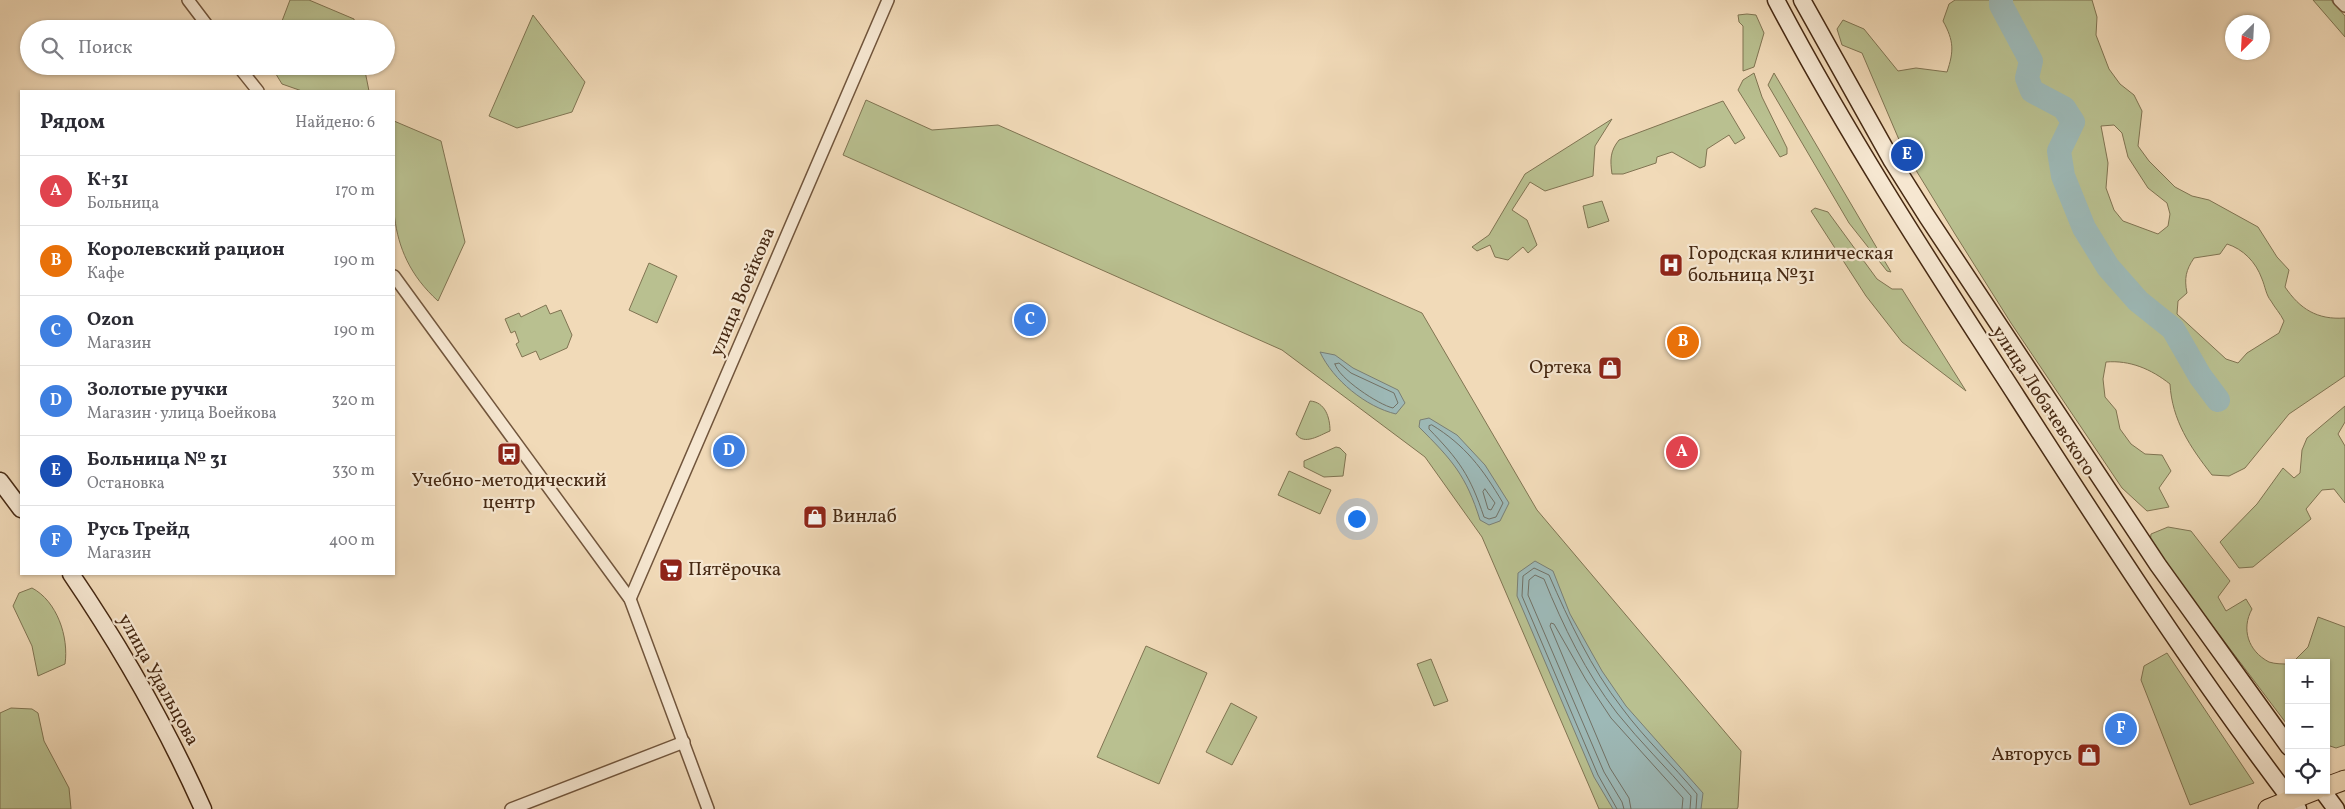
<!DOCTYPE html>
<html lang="ru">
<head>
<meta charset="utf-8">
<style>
  body { margin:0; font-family:Vollkorn,serif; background:#f2f2f3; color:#2b2b33 }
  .controls { position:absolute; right:15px; bottom:15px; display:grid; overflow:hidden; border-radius:0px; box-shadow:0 1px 4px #0004 }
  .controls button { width:45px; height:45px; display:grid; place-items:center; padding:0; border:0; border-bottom:1px solid #e1e1e2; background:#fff; color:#2b2b33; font:25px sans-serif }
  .compass { position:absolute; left:2225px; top:15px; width:45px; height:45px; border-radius:50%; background:#fff; box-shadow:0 1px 4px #0004; rotate:204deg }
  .you { position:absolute; left:1356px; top:518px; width:18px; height:18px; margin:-12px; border:4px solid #fff; border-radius:50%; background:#1a73e8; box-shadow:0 0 0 8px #1a73e833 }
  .badge { display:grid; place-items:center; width:32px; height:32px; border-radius:50%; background:#0b8043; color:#fff; font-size:16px; font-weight:700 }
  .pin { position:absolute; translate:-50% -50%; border:2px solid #fff; box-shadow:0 1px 5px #0006 }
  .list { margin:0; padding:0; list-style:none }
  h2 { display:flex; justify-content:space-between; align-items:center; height:65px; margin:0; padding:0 20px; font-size:21px }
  h2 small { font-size:16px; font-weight:400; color:#7c7c81 }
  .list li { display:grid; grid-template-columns:32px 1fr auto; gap:15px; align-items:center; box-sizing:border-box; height:70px; padding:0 20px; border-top:1px solid #e1e1e2 }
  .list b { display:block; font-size:19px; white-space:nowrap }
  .list p { margin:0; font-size:16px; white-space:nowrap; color:#7c7c81 }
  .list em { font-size:16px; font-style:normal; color:#7c7c81 }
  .icon { flex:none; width:28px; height:28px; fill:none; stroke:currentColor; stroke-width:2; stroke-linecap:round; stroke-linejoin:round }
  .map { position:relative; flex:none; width:2345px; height:809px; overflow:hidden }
  .search { position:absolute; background:#fff; box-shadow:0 1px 4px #0004; left:20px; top:20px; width:375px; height:55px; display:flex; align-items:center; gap:12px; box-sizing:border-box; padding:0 18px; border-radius:28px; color:#7c7c81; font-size:19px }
  .panel { position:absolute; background:#fff; box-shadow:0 1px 4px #0004; left:20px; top:90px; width:375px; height:485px; border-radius:0px }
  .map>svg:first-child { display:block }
  .green { fill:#b9c090; stroke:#807452; fill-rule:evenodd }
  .water { fill:#9db9b7; stroke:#7a7f75 }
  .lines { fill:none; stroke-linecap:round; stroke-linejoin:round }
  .shore { stroke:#727165; stroke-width:1 }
  .river { stroke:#9db9b7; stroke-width:24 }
  .street-casing { stroke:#71553c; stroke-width:14 }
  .secondary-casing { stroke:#462913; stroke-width:19 }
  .primary-casing { stroke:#462913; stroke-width:21 }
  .street { stroke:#f6e7d1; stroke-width:11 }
  .secondary { stroke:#f6e7d1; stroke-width:16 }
  .primary { stroke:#f1dab8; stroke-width:19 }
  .labels { text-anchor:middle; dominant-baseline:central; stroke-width:4.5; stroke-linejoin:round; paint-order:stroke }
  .poi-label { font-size:19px; fill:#462913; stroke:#f6e7d1; text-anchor:start }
  .street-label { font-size:19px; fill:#462913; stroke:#f6e7d1 }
</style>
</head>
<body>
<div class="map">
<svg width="2345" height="809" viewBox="0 0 2345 809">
  <rect width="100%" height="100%" fill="#f1dab8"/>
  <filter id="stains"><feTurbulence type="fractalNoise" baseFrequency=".004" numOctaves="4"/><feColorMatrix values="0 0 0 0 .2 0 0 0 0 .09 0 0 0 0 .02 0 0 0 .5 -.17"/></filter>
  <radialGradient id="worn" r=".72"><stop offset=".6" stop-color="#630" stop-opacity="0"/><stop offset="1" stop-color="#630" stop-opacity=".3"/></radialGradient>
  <g class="green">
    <polygon points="290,0 309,0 354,19 356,29 279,29"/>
    <path d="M 1955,0 L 2092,0 L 2097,17 L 2096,35 L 2109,69 L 2120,84 L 2134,95 L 2142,111 L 2138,146 L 2149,161 L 2175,187 L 2192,196 L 2209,200 L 2258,227 L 2277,257 L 2289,270 L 2285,287 C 2300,309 2317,320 2345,318 L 2345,376 L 2289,414 L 2245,468 L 2229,476 L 2212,475 C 2190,447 2172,420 2170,384 C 2151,369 2130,360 2106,362 L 2103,379 L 2105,397 L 2116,410 L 2120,429 L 2131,444 L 2145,454 L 2162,455 L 2171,471 L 2159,488 L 2169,507 L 2147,511 L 2122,488 L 2011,323 L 1955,234 L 1903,149 L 1862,53 L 1842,45 L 1837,29 L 1843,20 L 1864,29 L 1898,71 L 1916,68 L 1947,72 C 1954,51 1954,41 1943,21 L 1949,4 ZM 2114,125 L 2122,133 L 2128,157 L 2148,188 L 2167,203 L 2170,214 L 2168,226 L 2158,234 L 2123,221 L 2114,210 L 2106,188 L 2108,163 L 2101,126 ZM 2227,244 C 2243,249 2256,262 2262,279 C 2265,286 2266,295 2271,301 C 2275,308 2280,313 2284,321 L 2279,333 L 2247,353 L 2238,363 L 2226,359 L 2177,314 L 2178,301 L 2187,293 C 2184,278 2186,270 2194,258 L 2220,254 Z"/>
    <polygon points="2313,0 2331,0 2345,16 2345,37"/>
    <polygon points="1747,14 1756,15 1764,33 1754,67 1743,71 1743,26 1739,22 1738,15"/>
    <polygon points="533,15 585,82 572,112 517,128 489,116"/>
    <polygon points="271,66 364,66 369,91 302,91 282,84"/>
    <polygon points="1754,73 1762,97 1787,148 1787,154 1780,157 1738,90 1743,80"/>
    <polygon points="1774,73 1891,272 1887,271 1849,223 1768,85"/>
    <polygon points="866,100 932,130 998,125 1422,313 1537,510 1741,751 1738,807 1737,809 1599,809 1482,537 1425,457 1282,350 843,155"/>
    <path d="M 1723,101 L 1745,138 L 1735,144 L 1729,135 L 1707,149 L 1705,166 L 1700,168 L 1672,152 L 1657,157 L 1656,163 L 1623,174 L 1612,174 C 1610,160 1610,151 1619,140 Z"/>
    <polygon points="1612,119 1595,146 1593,176 1545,191 1530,182 1512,210 1527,220 1537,245 1528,253 1523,247 1508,260 1495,257 1490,245 1477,251 1472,247 1489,235 1525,174"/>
    <path d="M 394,121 L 441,141 L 465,242 L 438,301 C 381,249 394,191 394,121 Z"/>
    <polygon points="1602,201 1609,221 1588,228 1583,206"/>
    <polygon points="1815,208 1828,212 1877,279 1892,289 1902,289 1966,391 1902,342 1866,296 1811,211"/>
    <polygon points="649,263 677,276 657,323 629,310"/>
    <polygon points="546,305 550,314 561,310 572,335 567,348 540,360 536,351 522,357 516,344 519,342 515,331 511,333 505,319 519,313 521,317"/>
    <path d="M 1310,401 C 1325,402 1330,417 1330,431 C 1320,435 1304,446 1296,434 Z"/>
    <polygon points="2345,406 2345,422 2338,434 2345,446 2345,503 2334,489 2322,490 2306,509 2311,519 2253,567 2239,568 2220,542 2257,504 2283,468 2294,478 2300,473 2302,450 2307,438"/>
    <polygon points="1336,447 1340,448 1346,454 1343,476 1324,477 1304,467 1304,461"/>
    <polygon points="1289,471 1331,490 1320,514 1278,495"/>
    <path d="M 2168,527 L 2191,531 L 2230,581 L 2218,597 L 2226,611 L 2246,599 L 2252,609 C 2241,629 2248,651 2269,662 C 2275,664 2283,664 2289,664 L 2289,727 L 2150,543 L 2151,534 Z"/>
    <path d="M 32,588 C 57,601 69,637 65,664 L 38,676 L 32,646 L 13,606 L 19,593 Z"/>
    <polygon points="2318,617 2345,627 2345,745 2336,748 2330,746 2326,748 2326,663 2292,663 2308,647"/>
    <polygon points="1146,646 1207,673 1159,784 1097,757"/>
    <polygon points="2167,653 2254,783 2190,805 2141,680 2144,666"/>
    <polygon points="1431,659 1448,701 1434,706 1417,664"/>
    <polygon points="1231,703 1257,717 1232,765 1206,752"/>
    <polygon points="11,708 32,709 38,713 44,741 69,788 71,809 0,809 0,713"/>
  </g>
  <g class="water">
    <path d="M 1320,352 L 1335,355 L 1353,368 L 1398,390 L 1405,403 L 1396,414 C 1366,407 1333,380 1320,352 Z"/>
    <path d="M 1429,418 L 1457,435 L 1485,465 L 1509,503 L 1500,521 L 1489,525 L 1480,520 C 1466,475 1452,460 1419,427 L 1420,420 Z"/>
    <polygon points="1535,561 1553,571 1570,614 1602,671 1626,706 1703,793 1701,809 1613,809 1594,777 1517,596 1518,573"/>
  </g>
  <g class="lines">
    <g class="shore">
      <path d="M 1335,364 L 1339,363 L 1351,373 L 1394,393 L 1398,403 L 1393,408 C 1379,405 1338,378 1335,364 Z"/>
      <path d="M 1432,425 C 1465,445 1483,469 1503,503 L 1496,517 L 1489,519 L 1484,517 C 1470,475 1459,460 1429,429 L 1429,426 Z"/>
      <polygon points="1485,489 1495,503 1491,510 1488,509 1483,492"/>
      <path d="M 1617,809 L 1598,775 L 1522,596 L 1523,576 L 1534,568 L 1549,575 C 1569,621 1591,668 1622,708 C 1644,738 1673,765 1697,794 L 1696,809"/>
      <path d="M 1624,809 L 1622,802 L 1604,772 L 1528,595 L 1529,580 L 1535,575 L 1544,579 C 1563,626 1586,673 1617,713 C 1640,742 1667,768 1691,796 L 1690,809"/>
      <polyline points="1631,809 1629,798 1610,768 1550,626 1551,623 1554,624 1586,680 1611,718 1683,798 1682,809"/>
    </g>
    <polyline class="river" points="2001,0 2001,5 2031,61 2027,78 2032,91 2064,108 2073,122 2059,151 2063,176 2084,228 2108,267 2138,301 2173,329 2200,376 2218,400"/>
    <g class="street-casing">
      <g id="street">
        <polyline points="188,0 210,29"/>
        <polyline points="2339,0 2345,6"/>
        <polyline points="238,66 258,91"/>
        <polyline points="394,276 630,599 708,809"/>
        <polyline points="630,599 888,0"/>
        <polyline points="511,809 684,742"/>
      </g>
    </g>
    <g class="secondary-casing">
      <g id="secondary">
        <path d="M 1776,0 C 1848,137 1933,267 2017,397 C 2107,537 2197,677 2298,809"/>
        <polyline points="1802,0 1892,161 1926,215 2158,565 2289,747"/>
        <polyline points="0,481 21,509"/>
        <path d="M 71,574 C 122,649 166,726 203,809"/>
        <polyline points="2322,790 2336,809"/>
      </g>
    </g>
    <g class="primary-casing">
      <g id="primary">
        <polyline points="2326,787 2345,780"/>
        <polyline points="2268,809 2316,790"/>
      </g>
    </g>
    <use href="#street" class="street"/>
    <use href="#secondary" class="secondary"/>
    <use href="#primary" class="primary"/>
  </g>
  <defs>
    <g id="hospital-square" transform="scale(1.25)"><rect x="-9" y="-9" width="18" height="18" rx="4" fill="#8f2418" stroke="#f6e7d1"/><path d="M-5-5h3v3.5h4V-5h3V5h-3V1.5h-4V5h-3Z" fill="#fff"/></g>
    <g id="shop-square" transform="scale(1.25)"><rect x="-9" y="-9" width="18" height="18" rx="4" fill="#8f2418" stroke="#f6e7d1"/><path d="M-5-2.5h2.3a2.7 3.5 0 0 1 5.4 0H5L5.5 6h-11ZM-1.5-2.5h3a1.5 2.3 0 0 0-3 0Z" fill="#fff"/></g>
    <g id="bus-square" transform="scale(1.25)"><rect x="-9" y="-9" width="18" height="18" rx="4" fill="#8f2418" stroke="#f6e7d1"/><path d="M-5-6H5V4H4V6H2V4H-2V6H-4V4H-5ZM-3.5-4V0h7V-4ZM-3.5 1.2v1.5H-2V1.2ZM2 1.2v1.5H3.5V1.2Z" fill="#fff"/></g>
    <g id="supermarket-square" transform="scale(1.25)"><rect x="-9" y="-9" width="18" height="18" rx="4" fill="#8f2418" stroke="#f6e7d1"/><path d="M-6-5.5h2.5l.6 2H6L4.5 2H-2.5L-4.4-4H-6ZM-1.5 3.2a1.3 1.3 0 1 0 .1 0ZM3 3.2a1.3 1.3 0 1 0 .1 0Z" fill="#fff"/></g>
  </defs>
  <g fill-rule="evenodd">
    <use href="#hospital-square" x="1671" y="265"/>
    <use href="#shop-square" x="1610" y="368"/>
    <use href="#bus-square" x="509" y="454"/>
    <use href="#shop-square" x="815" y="517"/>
    <use href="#supermarket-square" x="671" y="570"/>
    <use href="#shop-square" x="2089" y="755"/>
  </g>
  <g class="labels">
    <g class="poi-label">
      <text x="1688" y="254">Городская клиническая<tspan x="1688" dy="22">больница №31</tspan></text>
      <text x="1592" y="368" text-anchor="end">Ортека</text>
      <text x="509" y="481" text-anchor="middle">Учебно-методический<tspan x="509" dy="22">центр</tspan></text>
      <text x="832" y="517">Винлаб</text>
      <text x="688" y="570">Пятёрочка</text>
      <text x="2072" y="755" text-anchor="end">Авторусь</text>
    </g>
    <g class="street-label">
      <text transform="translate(743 292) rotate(-67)">улица Воейкова</text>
      <text transform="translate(2043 401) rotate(57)">улица Лобачевского</text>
      <text transform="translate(158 680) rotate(61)">улица Удальцова</text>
    </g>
  </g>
  <rect width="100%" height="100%" filter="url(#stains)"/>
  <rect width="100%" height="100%" fill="url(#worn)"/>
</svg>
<div class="controls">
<button>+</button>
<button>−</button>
<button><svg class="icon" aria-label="locate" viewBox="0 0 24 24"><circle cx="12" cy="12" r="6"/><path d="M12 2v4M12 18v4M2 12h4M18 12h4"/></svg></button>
</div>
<svg class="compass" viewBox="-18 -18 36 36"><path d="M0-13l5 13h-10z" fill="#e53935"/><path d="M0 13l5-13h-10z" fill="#7c7c81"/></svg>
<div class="you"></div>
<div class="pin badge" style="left:1682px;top:452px;background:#e0444e">A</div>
<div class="pin badge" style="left:1683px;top:342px;background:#e8710a">B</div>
<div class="pin badge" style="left:1030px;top:320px;background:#3f7fe0">C</div>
<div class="pin badge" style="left:729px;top:451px;background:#3f7fe0">D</div>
<div class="pin badge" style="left:1907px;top:155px;background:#1a4fb4">E</div>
<div class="pin badge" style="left:2121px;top:729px;background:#3f7fe0">F</div>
<div class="search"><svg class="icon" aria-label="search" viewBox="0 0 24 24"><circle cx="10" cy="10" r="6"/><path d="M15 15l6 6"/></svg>Поиск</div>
<section class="panel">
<h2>Рядом<small>Найдено: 6</small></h2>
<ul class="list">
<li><span class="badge" style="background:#e0444e">A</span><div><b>К+31</b><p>Больница</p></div><em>170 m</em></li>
<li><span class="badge" style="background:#e8710a">B</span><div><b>Королевский рацион</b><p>Кафе</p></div><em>190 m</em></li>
<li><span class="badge" style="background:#3f7fe0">C</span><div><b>Ozon</b><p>Магазин</p></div><em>190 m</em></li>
<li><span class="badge" style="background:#3f7fe0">D</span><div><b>Золотые ручки</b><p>Магазин · улица Воейкова</p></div><em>320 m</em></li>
<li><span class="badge" style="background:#1a4fb4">E</span><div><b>Больница № 31</b><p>Остановка</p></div><em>330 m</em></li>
<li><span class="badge" style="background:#3f7fe0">F</span><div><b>Русь Трейд</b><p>Магазин</p></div><em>400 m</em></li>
</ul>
</section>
</div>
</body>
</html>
